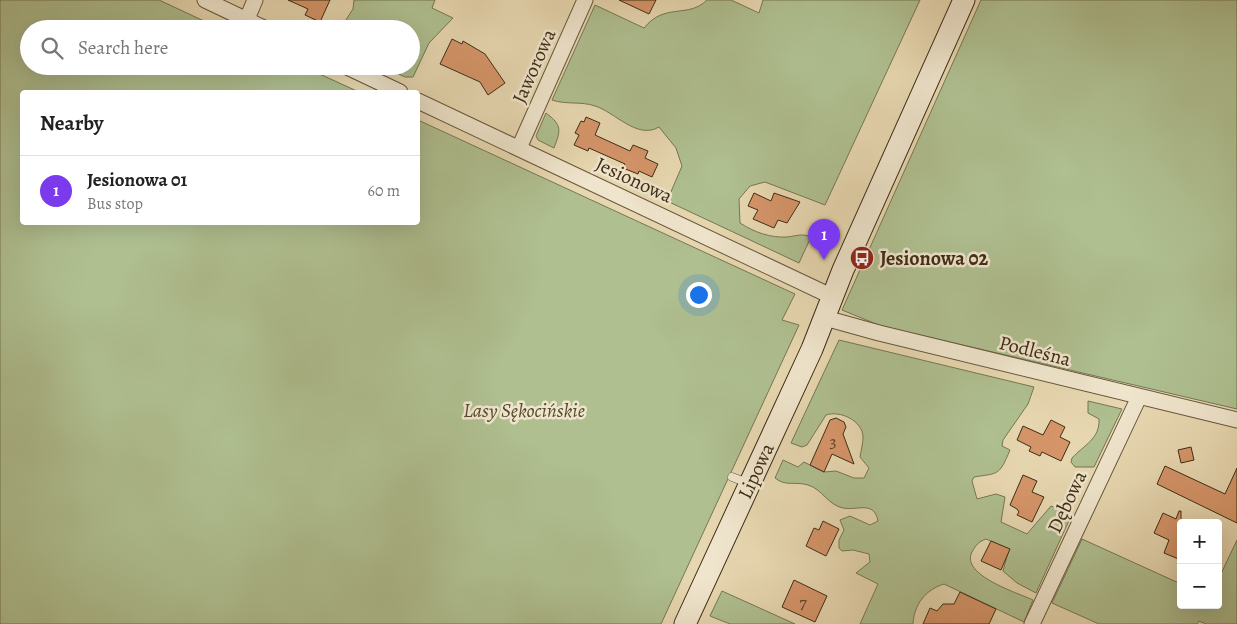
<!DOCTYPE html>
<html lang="en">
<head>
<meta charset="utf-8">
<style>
  body { margin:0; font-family:Alegreya,serif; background:#f2f2f2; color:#222 }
  .controls { position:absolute; right:15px; bottom:15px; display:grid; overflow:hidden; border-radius:5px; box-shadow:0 5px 20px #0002 }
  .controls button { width:45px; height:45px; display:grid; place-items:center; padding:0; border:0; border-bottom:1px solid #e0e0e0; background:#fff; color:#222; font:25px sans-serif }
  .you { position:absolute; left:698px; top:294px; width:18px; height:18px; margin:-12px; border:4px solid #fff; border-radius:50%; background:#1a73e8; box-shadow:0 0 0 8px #1a73e833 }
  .badge { display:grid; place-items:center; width:32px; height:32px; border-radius:50%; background:#7c3aed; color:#fff; font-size:16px; font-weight:700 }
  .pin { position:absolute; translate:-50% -41px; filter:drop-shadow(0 1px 2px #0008) }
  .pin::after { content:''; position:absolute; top:26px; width:18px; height:15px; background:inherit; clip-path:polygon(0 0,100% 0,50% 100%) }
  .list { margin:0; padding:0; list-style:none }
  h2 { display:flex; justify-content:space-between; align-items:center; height:65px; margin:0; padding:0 20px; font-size:21px }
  h2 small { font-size:16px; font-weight:400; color:#767676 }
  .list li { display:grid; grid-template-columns:32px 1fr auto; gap:15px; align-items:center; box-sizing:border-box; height:70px; padding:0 20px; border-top:1px solid #e0e0e0 }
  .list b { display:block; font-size:19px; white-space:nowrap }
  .list p { margin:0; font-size:16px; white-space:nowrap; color:#767676 }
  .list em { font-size:16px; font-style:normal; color:#767676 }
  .icon { flex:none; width:28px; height:28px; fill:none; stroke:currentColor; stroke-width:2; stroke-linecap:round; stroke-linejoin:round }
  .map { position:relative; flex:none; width:1237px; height:624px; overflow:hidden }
  .search { position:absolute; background:#fff; box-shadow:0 5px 20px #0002; left:20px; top:20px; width:400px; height:55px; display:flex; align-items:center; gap:12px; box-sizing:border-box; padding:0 18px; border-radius:28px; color:#767676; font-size:19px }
  .panel { position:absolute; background:#fff; box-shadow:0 5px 20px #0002; left:20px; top:90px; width:400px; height:135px; border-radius:5px }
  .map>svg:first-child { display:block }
  .green { fill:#afbf90; stroke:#767652 }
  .building { fill:#d59569; stroke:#3e2c15 }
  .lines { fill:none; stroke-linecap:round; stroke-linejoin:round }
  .lane-casing { stroke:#68573c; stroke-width:9 }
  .street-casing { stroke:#68573c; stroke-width:17 }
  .secondary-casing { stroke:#3e2c15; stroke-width:23 }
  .lane { stroke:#efe5cc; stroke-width:8 }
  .street { stroke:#efe5cc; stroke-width:15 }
  .secondary { stroke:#efe5cc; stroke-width:21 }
  .labels { text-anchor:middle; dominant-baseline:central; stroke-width:5; stroke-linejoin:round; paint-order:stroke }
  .number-label { font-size:18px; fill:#64462a }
  .street-label { font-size:20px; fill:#3e2c15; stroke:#efe5cc }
  .poi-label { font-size:20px; font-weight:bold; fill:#3e2c15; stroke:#efe5cc; text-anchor:start }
  .park-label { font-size:20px; font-style:italic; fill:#55492e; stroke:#efe5cc }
</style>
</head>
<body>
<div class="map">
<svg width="1237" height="624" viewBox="0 0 1237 624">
  <rect width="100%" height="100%" fill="#e7d7b0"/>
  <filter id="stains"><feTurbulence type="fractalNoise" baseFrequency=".004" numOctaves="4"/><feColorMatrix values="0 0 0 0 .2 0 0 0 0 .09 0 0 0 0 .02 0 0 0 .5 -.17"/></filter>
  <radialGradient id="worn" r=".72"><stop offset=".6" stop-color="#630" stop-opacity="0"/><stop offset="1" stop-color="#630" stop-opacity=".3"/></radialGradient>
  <g class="green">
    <polygon points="0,0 159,0 221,29 29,29 29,66 302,66 359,92 22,92 22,222 418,222 418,120 795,294 782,320 799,325 661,624 0,624"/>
    <polygon points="354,0 435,0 432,8 453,18 429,43 413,77 405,77 381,66 411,66 411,29 340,29 353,9"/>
    <path d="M 707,0 L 731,0 L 759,13 L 763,0 L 920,0 L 825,205 L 765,182 L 750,186 L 739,199 L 740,223 C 754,232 770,238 787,237 C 796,236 803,233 811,237 L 799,263 L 667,201 L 682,166 L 676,148 L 659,127 C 637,140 615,112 595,106 C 581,101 567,105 552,100 L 595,5 L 644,28 C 665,2 688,19 707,0 Z"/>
    <polygon points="981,0 1237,0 1237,409 881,326 842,310"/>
    <path d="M 546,113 C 562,125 561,130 554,148 L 538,140 L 536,136 Z"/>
    <path d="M 839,340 L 1034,387 L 1028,404 L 1003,440 L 1002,446 L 1010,450 C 999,476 999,473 974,477 L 972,481 L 977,499 L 996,494 L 1005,497 L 1001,522 L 1027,534 L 1051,506 L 1072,514 L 1036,593 L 1017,583 L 1003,571 L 1009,549 L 986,539 C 978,542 976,545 972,552 C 960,575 1018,593 1033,600 L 1024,622 L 944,584 C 925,590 914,605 913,624 L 860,624 L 878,584 L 856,573 L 870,562 L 869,554 L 853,550 L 842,551 L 839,548 L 839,540 L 844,530 L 840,520 L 850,516 L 870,525 L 878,521 C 874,500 857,511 843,508 C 828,505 822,489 808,485 C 795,481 786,487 775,478 L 783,460 L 798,467 L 804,462 L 824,472 L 836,471 L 854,478 L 864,478 L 869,468 L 860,457 C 861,451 863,443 863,437 C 863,421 840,410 826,415 L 807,445 L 802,447 L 791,443 Z"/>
    <path d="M 1088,401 L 1122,409 L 1094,467 L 1075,467 L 1071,462 L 1072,458 C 1084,445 1100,439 1099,419 L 1088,413 Z"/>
    <polygon points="1082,539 1181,584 1181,605 1218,605 1218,580 1237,540 1237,624 1206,624 1199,621 1197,624 1099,624 1052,603"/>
    <polygon points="722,591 795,624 730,624 710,616"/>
  </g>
  <g class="building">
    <polygon points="288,0 330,0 320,22 305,15 308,9"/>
    <polygon points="619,0 656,0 649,14"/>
    <polygon points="452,39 462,44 463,41 485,54 505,83 488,95 480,82 440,64"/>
    <polygon points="586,117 600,123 595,135 630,151 633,145 648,151 645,158 658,164 652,177 639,171 638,174 623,168 625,164 589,148 588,151 574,145 579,135 575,133 581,121 584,122"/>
    <polygon points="754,193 771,201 774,193 800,202 787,223 778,220 774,228 753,219 758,210 748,206"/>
    <polygon points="836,418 844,422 846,427 843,434 854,464 832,454 824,472 810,465 830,420"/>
    <polygon points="1051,420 1065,427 1060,437 1070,442 1061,461 1042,452 1040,456 1029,451 1031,447 1017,440 1023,426 1043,435"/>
    <polygon points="1191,447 1194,460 1181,463 1178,450"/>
    <polygon points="1165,466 1225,494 1237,468 1237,523 1157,484"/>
    <polygon points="1023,475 1037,481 1032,492 1044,497 1032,522 1017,515 1019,512 1017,509 1010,505"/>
    <polygon points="1179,511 1181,511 1181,560 1164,553 1169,540 1154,533 1163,513 1176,519"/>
    <polygon points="823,521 839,529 826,556 806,546 814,528 819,530"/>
    <polygon points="991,541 1010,549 1001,570 981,561"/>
    <polygon points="794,580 827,596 815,622 782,607"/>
    <polygon points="960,592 996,609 989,624 923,624 930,608 937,611 943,604 954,604"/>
  </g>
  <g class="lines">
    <g class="lane-casing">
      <polyline id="lane" points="732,477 748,483"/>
    </g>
    <g class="street-casing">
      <g id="street">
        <polyline points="205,0 266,29"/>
        <polyline points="247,19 255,0"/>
        <polyline points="345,66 400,92"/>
        <polyline points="418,101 833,297"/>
        <polyline points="519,148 585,0"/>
        <polyline points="825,318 879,333 1237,420"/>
        <polyline points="1032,624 1139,397"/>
      </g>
    </g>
    <g class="secondary-casing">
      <polyline id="secondary" points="685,624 812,349 843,270 964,0"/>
    </g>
    <use href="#lane" class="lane"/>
    <use href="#street" class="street"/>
    <use href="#secondary" class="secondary"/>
  </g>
  <defs>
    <g id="bus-disc" transform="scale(1.25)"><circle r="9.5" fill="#8f2418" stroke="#efe5cc"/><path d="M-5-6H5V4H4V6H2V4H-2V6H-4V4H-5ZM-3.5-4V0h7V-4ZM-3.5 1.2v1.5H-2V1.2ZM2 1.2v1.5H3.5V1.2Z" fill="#fff"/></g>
  </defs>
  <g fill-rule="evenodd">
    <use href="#bus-disc" x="862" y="258"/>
  </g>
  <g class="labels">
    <g class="number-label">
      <text x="833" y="441">3</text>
      <text x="803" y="602">7</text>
    </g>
    <g class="street-label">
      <text transform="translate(534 66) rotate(-66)">Jaworowa</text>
      <text transform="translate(634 180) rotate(25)">Jesionowa</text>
      <text transform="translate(1035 351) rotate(14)">Podleśna</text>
      <text transform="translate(756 471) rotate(-65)">Lipowa</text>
      <text transform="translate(1067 502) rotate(-65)">Dębowa</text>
    </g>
    <g class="poi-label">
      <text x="880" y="258">Jesionowa 02</text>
    </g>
    <g class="park-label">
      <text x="524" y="410">Lasy Sękocińskie</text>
    </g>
  </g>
  <rect width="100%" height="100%" filter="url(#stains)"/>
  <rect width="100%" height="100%" fill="url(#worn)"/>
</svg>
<div class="controls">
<button>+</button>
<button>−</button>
</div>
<div class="you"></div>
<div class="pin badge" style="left:824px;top:260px">1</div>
<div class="search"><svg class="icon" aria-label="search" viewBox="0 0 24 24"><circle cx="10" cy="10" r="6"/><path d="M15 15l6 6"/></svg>Search here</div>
<section class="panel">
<h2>Nearby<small></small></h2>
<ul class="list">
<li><span class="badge">1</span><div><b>Jesionowa 01</b><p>Bus stop</p></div><em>60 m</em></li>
</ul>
</section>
</div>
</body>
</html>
